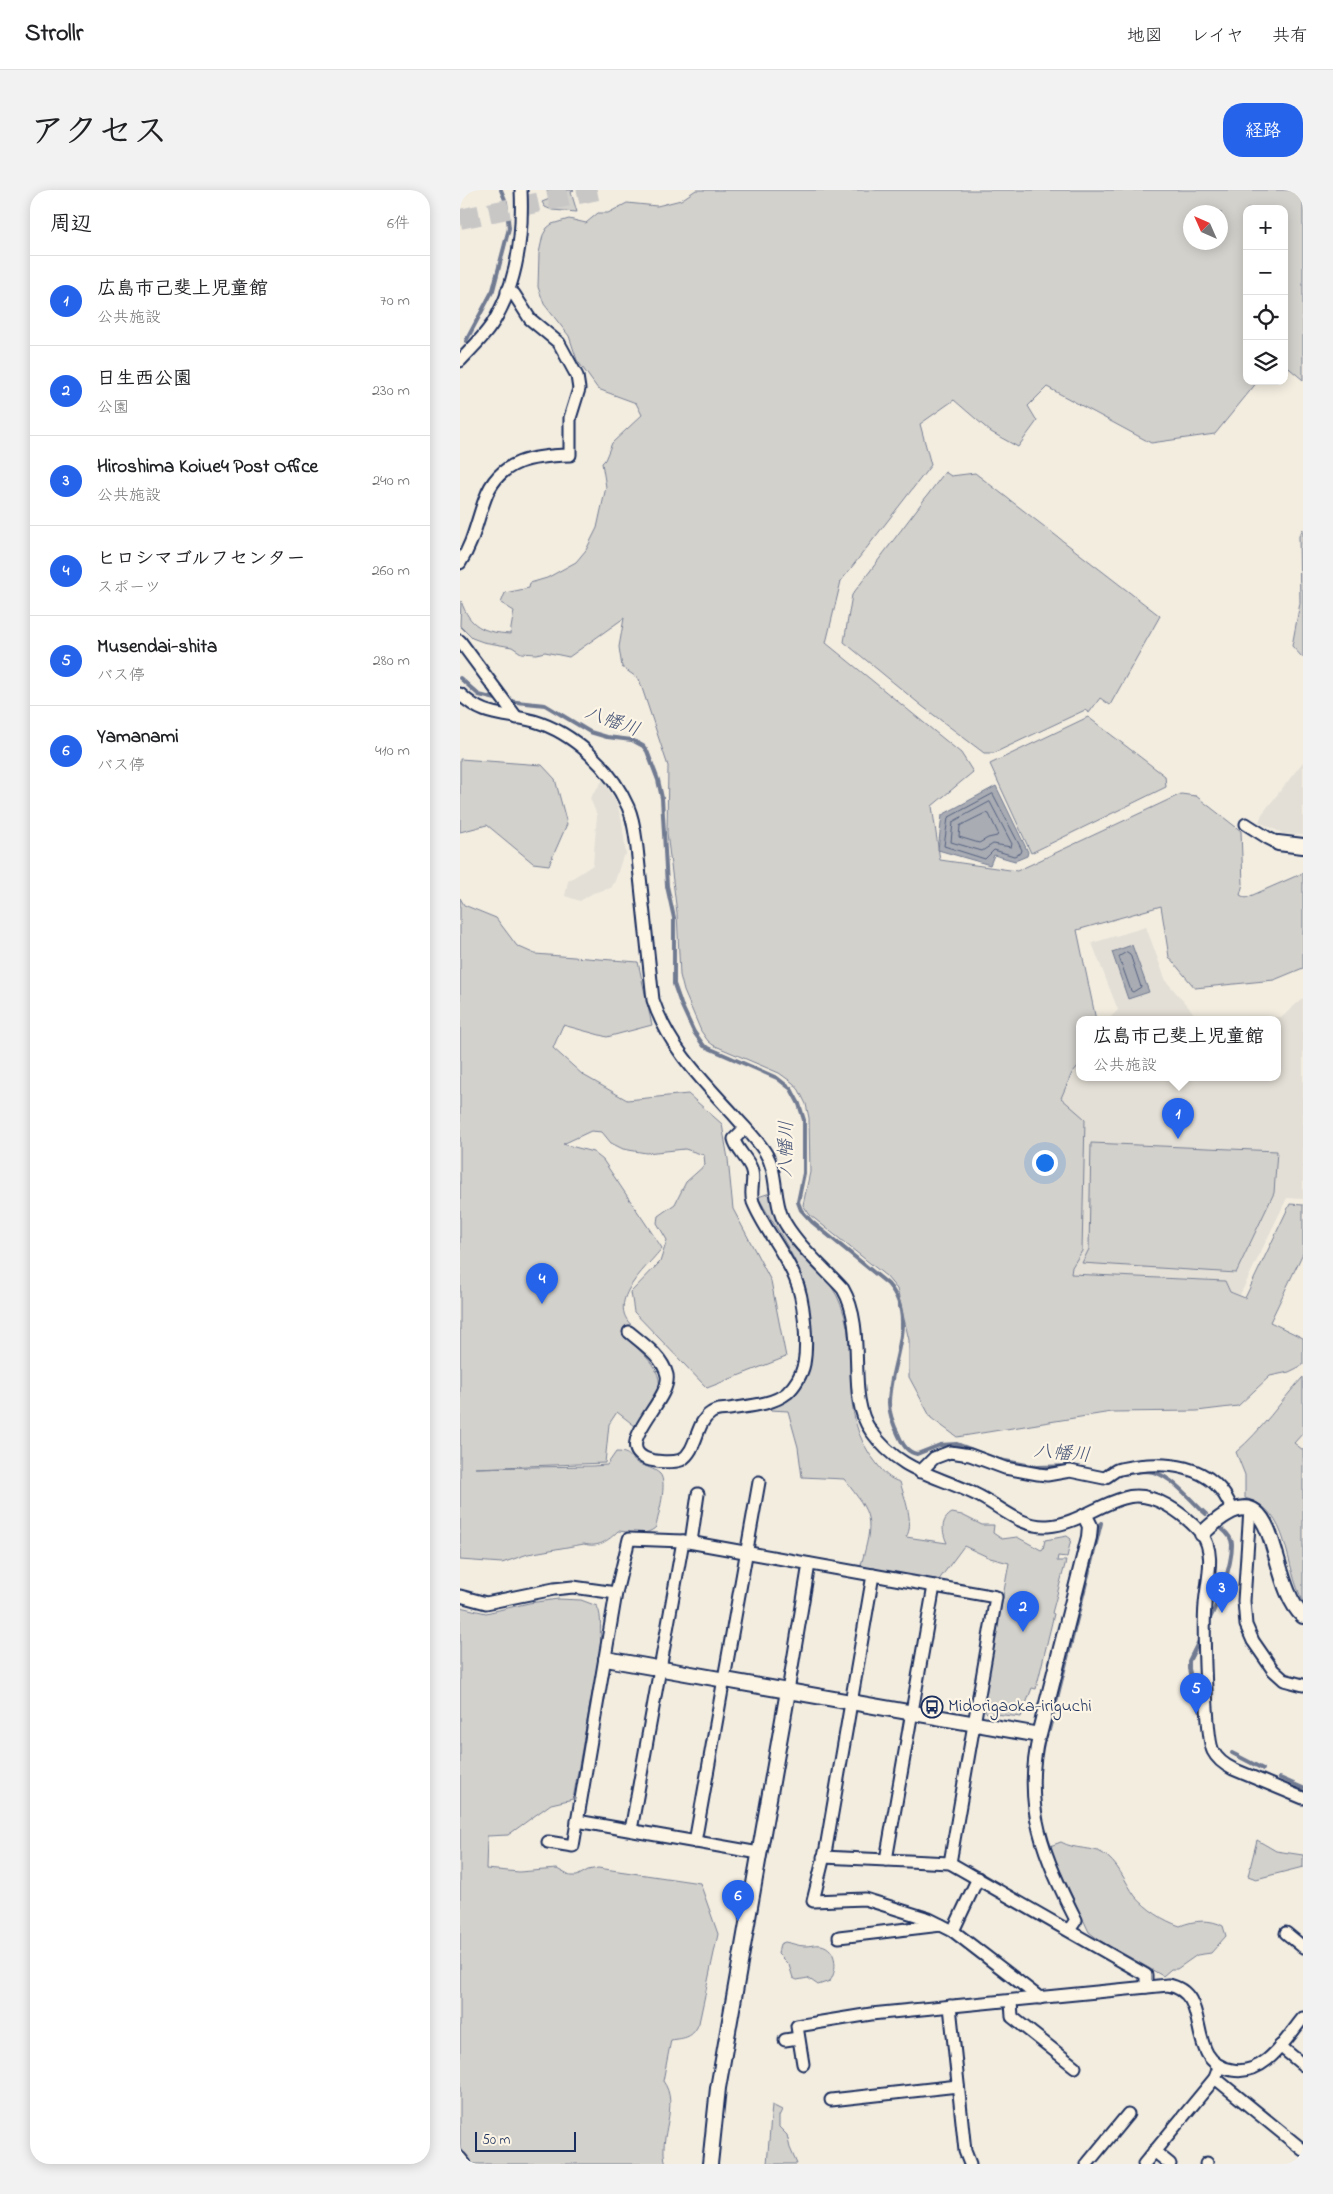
<!DOCTYPE html>
<html lang="ja">
<head>
<meta charset="utf-8">
<style>
  body { margin:0; font-family:"Indie Flower","Klee One",sans-serif; background:#f2f2f2; color:#202124 }
  .controls { position:absolute; right:15px; top:15px; display:grid; overflow:hidden; border-radius:10px; box-shadow:0 2px 12px #0003 }
  .controls button { width:45px; height:45px; display:grid; place-items:center; padding:0; border:0; border-bottom:1px solid #e0e0e0; background:#fff; color:#202124; font:25px sans-serif }
  .compass { position:absolute; left:723px; top:15px; width:45px; height:45px; border-radius:50%; background:#fff; box-shadow:0 2px 12px #0003; rotate:315deg }
  .scale { position:absolute; left:15px; bottom:12px; width:101px; box-sizing:border-box; padding-left:5px; border:2px solid #1b2f5e; border-top:0; font-size:14px; line-height:18px; white-space:nowrap; color:#1b2f5e; -webkit-text-stroke:4px #fcf5e5; paint-order:stroke }
  .you { position:absolute; left:584px; top:972px; width:18px; height:18px; margin:-12px; border:4px solid #fff; border-radius:50%; background:#1a73e8; box-shadow:0 0 0 8px #1a73e833 }
  .badge { display:grid; place-items:center; width:32px; height:32px; border-radius:50%; background:#2563eb; color:#fff; font-size:16px; font-weight:700 }
  .pin { position:absolute; translate:-50% -41px; filter:drop-shadow(0 1px 2px #0008) }
  .pin::after { content:''; position:absolute; top:26px; width:18px; height:15px; background:inherit; clip-path:polygon(0 0,100% 0,50% 100%) }
  .popup { position:absolute; left:616px; top:826px; width:205px; height:65px; box-sizing:border-box; display:grid; place-content:center; border-radius:10px; background:#fff; filter:drop-shadow(0 1px 4px #0005); font-size:16px; white-space:nowrap; color:#757577 }
  .popup b { font-size:19px; color:#202124 }
  .popup::after { content:''; position:absolute; left:50%; top:100%; margin-left:-10px; border:10px solid transparent; border-top-color:#fff }
  .list { margin:0; padding:0; list-style:none }
  h2 { display:flex; justify-content:space-between; align-items:center; height:65px; margin:0; padding:0 20px; font-size:21px }
  h2 small { font-size:16px; font-weight:400; color:#757577 }
  .list li { display:grid; grid-template-columns:32px 1fr auto; gap:15px; align-items:center; box-sizing:border-box; height:90px; padding:0 20px; border-top:1px solid #e0e0e0 }
  .list b { display:block; font-size:19px; white-space:nowrap }
  .list p { margin:0; font-size:16px; white-space:nowrap; color:#757577 }
  .list em { font-size:16px; font-style:normal; color:#757577 }
  .icon { flex:none; width:28px; height:28px; fill:none; stroke:currentColor; stroke-width:2; stroke-linecap:round; stroke-linejoin:round }
  .map { position:relative; flex:none; width:843px; height:1974px; overflow:hidden; border-radius:20px }
  header { display:flex; align-items:center; gap:30px; box-sizing:border-box; height:70px; padding:0 25px; background:#fff; border-bottom:1px solid #e0e0e0 }
  header strong { font-size:24px }
  nav { display:flex; gap:28px; margin-inline-start:auto; font-size:18px }
  .intro { display:flex; align-items:center; justify-content:space-between; box-sizing:border-box; height:120px; padding:0 30px }
  h1 { margin:0; font-size:35px }
  .button { padding:12px 22px; border-radius:20px; background:#2563eb; color:#fff; font-size:18px; font-weight:700 }
  main { display:flex; gap:30px; padding:0 30px }
  aside { flex:1; background:#fff; border-radius:20px; box-shadow:0 2px 12px #0003 }
  .map>svg:first-child { display:block }
  .built { fill:#e3dfd6 }
  .green { fill:#d3d1cc; stroke:#778095; fill-rule:evenodd }
  .water { fill:#a9acb3; stroke:#707a91 }
  .lines { fill:none; stroke-linecap:round; stroke-linejoin:round }
  .shore { stroke:#546180; stroke-width:1 }
  .stream { stroke:#707a91; stroke-width:4 }
  .motorway-tunnel { stroke:#c8c7c6; stroke-width:20; stroke-dasharray:20 10; stroke-linecap:butt }
  .minor-casing { stroke:#1b2f5e; stroke-width:15 }
  .tertiary-casing { stroke:#1b2f5e; stroke-width:18 }
  .minor { stroke:#fcf5e5; stroke-width:11 }
  .tertiary { stroke:#fcf5e5; stroke-width:14 }
  .labels { text-anchor:middle; dominant-baseline:central; stroke-width:4.5; stroke-linejoin:round; paint-order:stroke }
  .poi-label { font-size:18px; fill:#1b2f5e; stroke:#fcf5e5; text-anchor:start }
  .water-label { font-size:19px; font-style:italic; fill:#465478; stroke:#fcf5e5 }
</style>
</head>
<body>
<header>
<strong>Strollr</strong>
<nav><a>地図</a><a>レイヤ</a><a>共有</a></nav>
</header>
<div class="intro"><h1>アクセス</h1><a class="button">経路</a></div>
<main>
<aside>
<h2>周辺<small>6件</small></h2>
<ul class="list">
<li><span class="badge">1</span><div><b>広島市己斐上児童館</b><p>公共施設</p></div><em>70 m</em></li>
<li><span class="badge">2</span><div><b>日生西公園</b><p>公園</p></div><em>230 m</em></li>
<li><span class="badge">3</span><div><b>Hiroshima Koiue4 Post Office</b><p>公共施設</p></div><em>240 m</em></li>
<li><span class="badge">4</span><div><b>ヒロシマゴルフセンター</b><p>スポーツ</p></div><em>260 m</em></li>
<li><span class="badge">5</span><div><b>Musendai-shita</b><p>バス停</p></div><em>280 m</em></li>
<li><span class="badge">6</span><div><b>Yamanami</b><p>バス停</p></div><em>410 m</em></li>
</ul>
</aside>
<div class="map">
<svg width="843" height="1974" viewBox="0 0 843 1974">
  <rect width="100%" height="100%" fill="#f3ede0"/>
  <filter id="ink" filterUnits="userSpaceOnUse"><feTurbulence type="fractalNoise" baseFrequency=".02" numOctaves="2"/><feDisplacementMap in="SourceGraphic" scale="10" xChannelSelector="R" yChannelSelector="G"/><feConvolveMatrix kernelMatrix="1 2 1 2 8 2 1 2 1" color-interpolation-filters="sRGB"/></filter>
  <g filter="url(#ink)">
    <g class="built">
      <polygon points="843,572 843,645 824,644 799,632 802,624"/>
      <polygon points="143,590 157,614 162,631 166,665 163,666 155,691 151,698 133,703 120,711 105,706 108,691 133,675 137,625 130,608"/>
      <polygon points="686,737 706,791 736,826 822,827 843,808 843,1009 827,1008 780,1105 770,1102 765,1091 611,1084 612,1077 622,1061 601,908 612,883 619,875 619,888 817,888 817,830 648,830 658,820 632,753"/>
    </g>
    <g class="green">
      <polygon points="87,0 114,0 111,2 117,22 92,20 85,17 82,12 92,8"/>
      <path d="M 236,0 L 843,0 L 843,190 L 824,174 L 824,19 L 787,19 L 787,191 L 798,191 L 755,244 L 691,253 L 587,197 L 568,216 L 577,231 L 558,257 L 531,242 L 494,210 L 460,234 L 471,275 L 381,391 L 366,453 L 501,563 L 513,582 L 472,616 L 480,670 L 557,681 L 721,604 L 736,606 L 781,641 L 783,694 L 780,705 L 786,708 L 843,683 L 843,778 L 814,790 L 735,798 L 709,767 L 701,716 L 617,740 L 636,830 L 619,830 L 619,875 L 612,883 L 601,908 L 625,929 L 622,1061 L 612,1077 L 611,1084 L 765,1091 L 770,1102 L 785,1108 L 830,1014 L 843,1015 L 843,1063 L 810,1132 L 843,1148 L 843,1175 L 829,1182 L 810,1186 L 778,1216 L 737,1221 L 651,1222 L 497,1247 L 471,1228 L 449,1187 L 449,1150 L 437,1099 L 426,1086 L 350,1025 L 343,1015 L 350,982 L 349,928 L 346,914 L 339,900 L 333,893 L 319,883 L 253,855 L 248,851 L 241,841 L 224,801 L 220,785 L 217,723 L 207,643 L 208,576 L 179,489 L 162,477 L 159,457 L 164,428 L 109,467 L 85,462 L 76,464 L 61,463 L 52,457 L 23,452 L 12,448 L 0,436 L 1,411 C 10,437 23,442 50,444 L 54,421 L 41,413 L 45,403 L 69,398 L 70,393 L 87,388 L 116,372 L 126,360 L 137,338 L 146,297 L 142,273 L 145,270 L 152,253 L 182,225 L 176,213 L 138,199 L 117,170 L 109,146 L 84,114 L 78,97 L 79,63 L 83,45 L 87,38 L 92,34 L 109,29 L 126,33 L 138,23 L 148,23 L 167,13 L 197,16 L 221,10 ZM 731,22 L 761,22 L 761,52 L 731,52 Z"/>
      <polygon points="485,282 491,286 515,283 700,426 650,515 640,508 629,523 625,520 534,563 524,563 462,516 384,452 392,405"/>
      <polygon points="843,339 843,468 832,456 840,413 839,346"/>
      <polygon points="628,527 705,586 706,597 571,663 530,574"/>
      <polygon points="0,569 82,575 95,589 107,634 89,675 73,673 27,635 0,642"/>
      <path d="M 0,708 L 4,715 L 36,728 L 57,756 L 75,764 L 178,772 L 192,835 L 147,847 L 103,835 L 93,858 L 123,885 L 167,910 L 228,904 L 262,934 L 268,969 L 273,1019 L 311,1091 L 326,1167 L 247,1198 L 174,1122 L 171,1102 L 200,1072 L 207,1050 L 197,1033 L 198,1026 L 215,1014 L 226,992 L 245,975 L 244,965 L 225,959 L 186,963 L 163,959 L 151,953 L 142,942 L 131,941 L 103,954 L 133,962 L 143,970 L 202,1058 C 185,1080 142,1114 176,1139 L 162,1144 C 178,1160 210,1181 196,1208 C 190,1218 181,1226 175,1236 L 157,1222 L 149,1234 L 145,1273 L 15,1278 L 132,1276 L 147,1275 L 156,1262 C 172,1262 168,1268 179,1274 C 186,1277 194,1278 200,1284 C 208,1293 198,1325 196,1337 C 186,1347 171,1342 158,1341 C 148,1351 138,1358 124,1354 L 68,1364 L 42,1373 L 0,1370 Z"/>
      <polygon points="631,953 817,961 814,1003 776,1083 622,1073 629,1059"/>
      <path d="M 310,1003 C 313,1018 316,1033 325,1046 C 341,1067 365,1082 377,1106 C 405,1162 372,1220 417,1274 C 424,1283 429,1289 440,1292 C 444,1306 455,1335 446,1347 L 487,1353 C 482,1342 480,1330 492,1323 L 502,1325 L 522,1335 L 534,1335 L 533,1343 L 542,1349 L 557,1347 L 581,1360 L 583,1359 L 585,1350 L 607,1346 L 611,1349 L 607,1367 L 598,1366 L 597,1371 L 606,1371 L 592,1423 L 594,1424 L 576,1499 L 572,1498 L 561,1527 L 527,1523 L 523,1518 L 549,1373 L 530,1368 L 504,1356 L 478,1391 L 403,1378 L 404,1376 L 401,1375 C 414,1329 413,1326 384,1289 L 342,1287 L 338,1257 L 328,1221 L 310,1220 L 310,1218 C 354,1207 354,1164 350,1128 C 348,1115 348,1102 343,1090 C 333,1061 313,1034 298,1007 Z"/>
      <path d="M 843,1187 L 843,1243 L 834,1253 L 843,1260 L 843,1411 C 824,1377 831,1320 785,1308 L 785,1285 L 776,1262 C 802,1240 820,1212 843,1187 Z"/>
      <path d="M 98,1409 L 121,1410 L 137,1416 C 143,1428 139,1441 141,1454 L 113,1609 L 91,1614 L 48,1645 L 27,1646 L 26,1679 L 59,1682 L 97,1679 L 110,1686 L 117,1686 L 128,1680 L 138,1678 L 240,1693 L 258,1744 L 239,1833 C 233,1848 225,1848 211,1850 L 203,1891 C 221,1915 197,1948 206,1974 L 10,1974 L 0,1958 L 0,1417 L 26,1423 L 69,1413 Z"/>
      <polygon points="797,1650 816,1661 843,1665 843,1677 796,1689 788,1686"/>
      <path d="M 601,1652 C 615,1660 633,1657 642,1663 C 658,1672 665,1692 675,1706 C 686,1719 704,1731 720,1736 C 734,1730 751,1729 763,1736 L 766,1746 L 751,1763 L 737,1765 L 717,1779 L 711,1779 L 703,1786 L 639,1750 L 629,1742 L 593,1665 L 590,1656 Z"/>
      <path d="M 325,1752 C 332,1753 338,1756 345,1756 C 350,1756 356,1754 361,1755 C 377,1758 378,1780 370,1791 L 358,1795 L 348,1788 L 337,1790 L 333,1788 L 329,1775 L 318,1764 L 320,1754 Z"/>
      <polygon points="312,1915 322,1920 319,1926 319,1937 327,1945 330,1958 337,1974 307,1974"/>
    </g>
    <g class="water">
      <polygon points="536,596 568,662 567,666 555,671 534,665 530,675 478,660 482,625"/>
      <polygon points="672,755 689,802 668,809 652,762"/>
    </g>
    <g class="lines">
      <g class="shore">
        <polygon points="533,604 562,660 561,663 554,666 534,660 525,669 484,656 488,628"/>
        <polygon points="530,612 552,654 551,657 533,654 522,661 491,652 493,632"/>
        <polygon points="526,623 529,624 538,643 537,646 528,648 519,653 499,647 500,636"/>
        <polygon points="667,762 670,764 681,797 673,802 671,801 659,767"/>
      </g>
      <g class="stream">
        <polyline points="6,151 33,100 49,38 46,12 41,0"/>
        <polyline points="0,488 19,505 40,510"/>
        <path d="M 47,511 L 85,515 L 130,542 L 147,547 L 172,550 L 183,556 L 187,561 L 198,590 L 202,608 L 207,696 L 214,728 L 214,794 L 221,814 L 234,842 L 244,856 L 317,888 L 331,899 L 339,914 L 344,930 L 344,983 L 338,1012 L 341,1020 L 352,1032 L 428,1094 C 459,1130 429,1173 429,1213 C 429,1224 434,1236 439,1246 C 443,1255 447,1262 457,1264 L 480,1255 L 497,1254 L 540,1270 L 577,1277 L 614,1276"/>
        <path d="M 663,1284 C 670,1283 679,1281 686,1281 C 711,1282 729,1310 746,1324"/>
        <path d="M 748,1432 C 758,1414 772,1376 772,1355 C 772,1348 767,1343 762,1339"/>
        <polyline points="739,1520 729,1479 729,1471 741,1447"/>
        <polyline points="589,1540 641,1333"/>
        <polyline points="772,1563 803,1579"/>
        <polyline points="820,1588 843,1598"/>
      </g>
      <polyline class="motorway-tunnel" points="0,29 138,0"/>
      <g class="minor-casing">
        <g id="minor">
          <path d="M 0,171 C 13,157 28,143 37,126 C 58,88 63,43 61,0"/>
          <path d="M 0,373 C 14,351 16,333 25,309 C 39,269 74,266 110,265 L 110,228 L 119,199 L 117,186 L 99,153 L 70,129 L 54,104 L 47,101"/>
          <polyline points="0,451 57,528"/>
          <path d="M 0,504 C 26,529 42,522 74,531 C 114,543 151,578 168,617 C 174,630 175,644 177,658 L 193,810 C 208,856 241,889 273,924 C 283,936 296,948 305,962 C 318,982 313,1006 322,1027 C 332,1050 366,1080 383,1099 C 408,1142 385,1206 411,1241 C 440,1282 474,1284 515,1304 C 539,1315 560,1338 588,1336 C 616,1334 638,1315 664,1308 C 692,1299 724,1324 741,1343 C 757,1362 746,1394 745,1415 C 743,1436 746,1548 753,1561 C 757,1569 765,1575 773,1579 L 843,1608"/>
          <polyline points="786,634 808,648 818,653"/>
          <path d="M 169,1142 C 182,1153 203,1167 207,1185 C 212,1210 151,1255 187,1269 C 196,1272 212,1273 221,1270 C 238,1260 235,1233 251,1223 C 256,1219 263,1220 269,1219 C 288,1216 312,1215 327,1203 C 335,1196 342,1184 344,1174 C 348,1152 344,1108 335,1088 C 324,1061 304,1039 293,1012 C 289,1001 296,989 291,978 C 287,968 276,959 274,949 L 285,938"/>
          <path d="M 460,1282 L 474,1268 L 490,1262 L 510,1265 L 545,1278 L 578,1284 L 587,1285 L 610,1281 L 644,1288 C 650,1286 653,1280 660,1279 C 702,1270 755,1272 772,1320"/>
          <polyline points="790,1319 784,1411 786,1435 793,1451 813,1480 824,1490 843,1495"/>
          <polyline points="231,1352 238,1304"/>
          <polyline points="413,1385 366,1658 353,1711 405,1709 469,1729 493,1741 580,1808"/>
          <polyline points="0,1406 26,1413 94,1399 113,1397 156,1403"/>
          <polyline points="328,1501 349,1374"/>
          <path d="M 579,1545 C 562,1617 584,1666 616,1730 L 609,1740"/>
          <polyline points="117,1631 299,1663"/>
          <polyline points="171,1640 223,1351"/>
          <polyline points="88,1652 113,1656 156,1403 169,1349 223,1351 536,1407 490,1673"/>
          <polyline points="235,1652 299,1292"/>
          <polyline points="363,1667 490,1673 686,1785 686,1797"/>
          <polyline points="426,1670 474,1396"/>
          <polyline points="493,1741 518,1688"/>
          <polyline points="826,1743 843,1757"/>
          <polyline points="379,1747 481,1735"/>
          <polyline points="551,1811 552,1827 615,1877"/>
          <polyline points="490,1816 505,1961 510,1974"/>
          <polyline points="325,1850 338,1848"/>
          <polyline points="820,1856 843,1875"/>
          <path d="M 343,1874 L 337,1836 L 411,1824 L 708,1795 C 755,1803 722,1871 772,1880 C 805,1886 825,1850 843,1828"/>
          <polyline points="755,1888 843,1960"/>
          <polyline points="371,1910 498,1896"/>
          <polyline points="694,1961 710,1974"/>
          <polyline points="0,1968 5,1974"/>
          <polyline points="627,1974 668,1924"/>
          <polyline points="684,1974 755,1888 759,1877"/>
          <polyline points="746,1974 747,1973"/>
        </g>
      </g>
      <g class="tertiary-casing">
        <g id="tertiary">
          <polyline points="818,653 843,656"/>
          <path d="M 742,1344 C 823,1264 805,1392 843,1426"/>
          <polyline points="146,1469 579,1545 629,1347 630,1336 625,1326"/>
          <polyline points="250,1974 258,1898 328,1501"/>
        </g>
      </g>
      <use href="#minor" class="minor"/>
      <use href="#tertiary" class="tertiary"/>
    </g>
  </g>
  <defs>
    <g id="bus-ring" transform="scale(1.125)"><circle r="9.5" fill="#fcf5e5" stroke="#1b2f5e" stroke-width="1.5"/><path d="M-5-6H5V4H4V6H2V4H-2V6H-4V4H-5ZM-3.5-4V0h7V-4ZM-3.5 1.2v1.5H-2V1.2ZM2 1.2v1.5H3.5V1.2Z" fill="#1b2f5e"/></g>
  </defs>
  <g fill-rule="evenodd">
    <use href="#bus-ring" x="472" y="1517"/>
  </g>
  <g class="labels">
    <g class="poi-label">
      <text x="488" y="1517">Midorigaoka-iriguchi</text>
    </g>
    <g class="water-label">
      <text transform="translate(152 532) rotate(20)">八幡川</text>
      <text transform="translate(327 959) rotate(-89)">八幡川</text>
      <text transform="translate(602 1264) rotate(5)">八幡川</text>
    </g>
  </g>
</svg>
<div class="controls">
<button>+</button>
<button>−</button>
<button><svg class="icon" aria-label="locate" viewBox="0 0 24 24"><circle cx="12" cy="12" r="6"/><path d="M12 2v4M12 18v4M2 12h4M18 12h4"/></svg></button>
<button><svg class="icon" aria-label="layers" viewBox="0 0 24 24"><path d="M12 4l9 5-9 5-9-5zM3 14l9 5 9-5"/></svg></button>
</div>
<svg class="compass" viewBox="-18 -18 36 36"><path d="M0-13l5 13h-10z" fill="#e53935"/><path d="M0 13l5-13h-10z" fill="#757577"/></svg>
<div class="scale">50 m</div>
<div class="you"></div>
<div class="pin badge" style="left:718px;top:949px">1</div>
<div class="popup"><b>広島市己斐上児童館</b>公共施設</div>
<div class="pin badge" style="left:563px;top:1442px">2</div>
<div class="pin badge" style="left:762px;top:1423px">3</div>
<div class="pin badge" style="left:82px;top:1114px">4</div>
<div class="pin badge" style="left:736px;top:1524px">5</div>
<div class="pin badge" style="left:278px;top:1731px">6</div>
</div>
</main>
</body>
</html>
